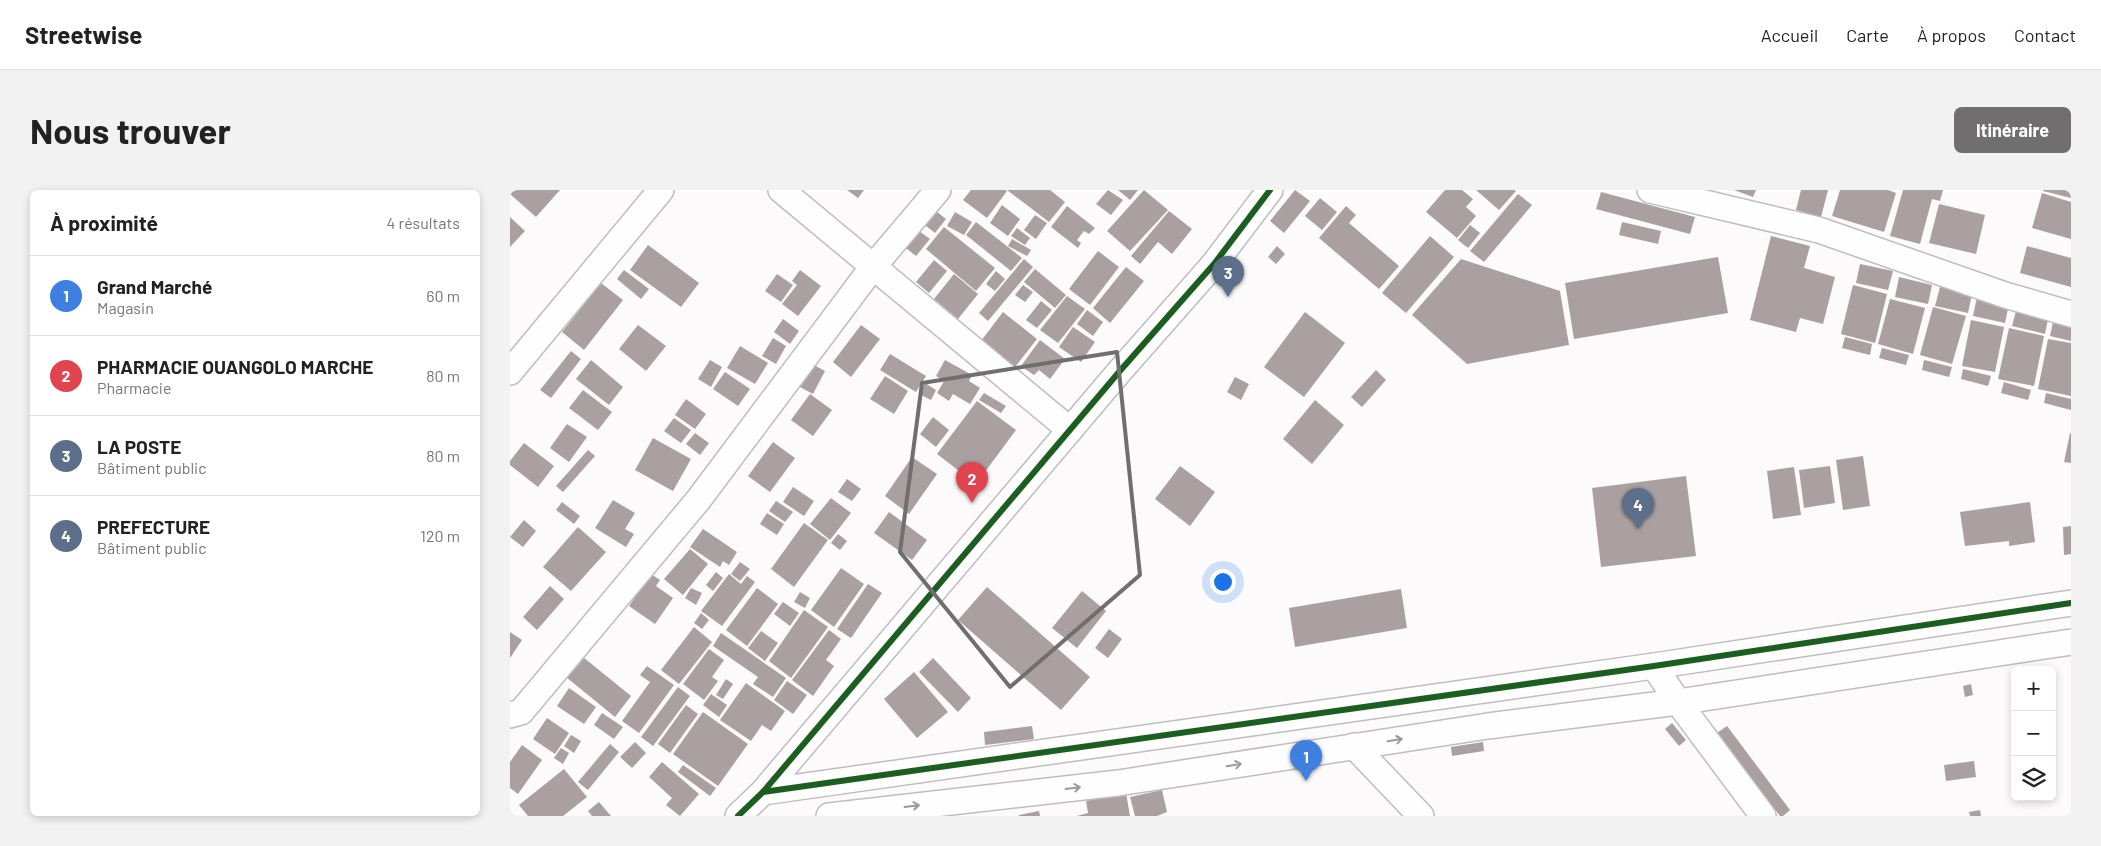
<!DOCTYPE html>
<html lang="fr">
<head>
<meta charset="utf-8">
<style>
  body { margin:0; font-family:Barlow,sans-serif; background:#f2f2f2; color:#222 }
  .controls { position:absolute; right:15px; bottom:15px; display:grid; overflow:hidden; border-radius:8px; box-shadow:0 2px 8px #0003 }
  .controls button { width:45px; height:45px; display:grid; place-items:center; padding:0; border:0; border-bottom:1px solid #e0e0e0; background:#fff; color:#222; font:25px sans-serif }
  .you { position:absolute; left:712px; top:391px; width:18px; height:18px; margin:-12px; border:4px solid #fff; border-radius:50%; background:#1a73e8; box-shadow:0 0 0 8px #1a73e833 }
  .badge { display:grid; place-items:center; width:32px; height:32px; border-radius:50%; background:#706e6f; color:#fff; font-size:16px; font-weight:700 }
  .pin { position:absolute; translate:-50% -41px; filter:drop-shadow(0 1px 2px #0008) }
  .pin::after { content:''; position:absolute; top:26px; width:18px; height:15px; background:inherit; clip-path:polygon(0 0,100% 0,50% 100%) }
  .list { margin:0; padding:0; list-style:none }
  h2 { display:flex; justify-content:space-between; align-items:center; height:65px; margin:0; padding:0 20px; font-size:21px }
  h2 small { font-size:16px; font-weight:400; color:#767676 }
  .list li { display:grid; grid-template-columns:32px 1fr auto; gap:15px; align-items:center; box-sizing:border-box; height:80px; padding:0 20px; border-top:1px solid #e0e0e0 }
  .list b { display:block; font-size:19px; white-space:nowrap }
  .list p { margin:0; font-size:16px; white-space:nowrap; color:#767676 }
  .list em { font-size:16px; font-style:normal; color:#767676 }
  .icon { flex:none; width:28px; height:28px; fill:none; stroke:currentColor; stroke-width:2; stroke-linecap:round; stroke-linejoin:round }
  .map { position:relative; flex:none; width:1561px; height:626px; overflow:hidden; border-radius:8px }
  header { display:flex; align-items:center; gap:30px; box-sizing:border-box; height:70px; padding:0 25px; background:#fff; border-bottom:1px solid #e0e0e0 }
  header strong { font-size:24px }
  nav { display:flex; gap:28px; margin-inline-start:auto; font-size:18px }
  .intro { display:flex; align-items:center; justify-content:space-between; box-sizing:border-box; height:120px; padding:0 30px }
  h1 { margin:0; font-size:35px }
  .button { padding:12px 22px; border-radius:8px; background:#706e6f; color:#fff; font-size:18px; font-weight:700 }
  main { display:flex; gap:30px; padding:0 30px }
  aside { flex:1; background:#fff; border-radius:8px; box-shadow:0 2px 8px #0003 }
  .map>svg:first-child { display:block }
  .building { fill:#aba0a1 }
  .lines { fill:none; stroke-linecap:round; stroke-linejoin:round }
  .street-casing { stroke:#bfbdbe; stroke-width:28 }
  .street { stroke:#fffefe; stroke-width:25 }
  .cycleway-casing { stroke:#fdf9fb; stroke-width:9 }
  .cycleway { stroke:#1b5e20; stroke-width:6 }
  .oneway { stroke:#9c9b9b }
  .marked { fill:none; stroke:#706e6f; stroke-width:4; stroke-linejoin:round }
</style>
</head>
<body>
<header>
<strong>Streetwise</strong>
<nav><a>Accueil</a><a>Carte</a><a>À propos</a><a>Contact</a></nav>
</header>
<div class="intro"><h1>Nous trouver</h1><a class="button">Itinéraire</a></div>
<main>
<aside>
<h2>À proximité<small>4 résultats</small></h2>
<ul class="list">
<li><span class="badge" style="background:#3f7fe0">1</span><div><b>Grand Marché</b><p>Magasin</p></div><em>60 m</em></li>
<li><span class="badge" style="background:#e0444e">2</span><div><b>PHARMACIE OUANGOLO MARCHE</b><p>Pharmacie</p></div><em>80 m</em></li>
<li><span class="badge" style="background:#5c6f8a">3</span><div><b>LA POSTE</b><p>Bâtiment public</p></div><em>80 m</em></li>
<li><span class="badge" style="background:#5c6f8a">4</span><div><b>PREFECTURE</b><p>Bâtiment public</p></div><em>120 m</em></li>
</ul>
</aside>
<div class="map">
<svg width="1561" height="626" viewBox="0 0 1561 626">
  <rect width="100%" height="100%" fill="#fcfafb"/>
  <g class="building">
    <polygon points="0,0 50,0 26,27 0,4"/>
    <polygon points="337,0 354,0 348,8"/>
    <polygon points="461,0 495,0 497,1 477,28 453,10"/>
    <polygon points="497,0 540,0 555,12 539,32"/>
    <polygon points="598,0 613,10 601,25 586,14"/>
    <polygon points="608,0 628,0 620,10"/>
    <polygon points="634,0 658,20 620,61 597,41"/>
    <polygon points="785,0 800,11 774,43 760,31"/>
    <polygon points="935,0 952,0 963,9 956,17 966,26 947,48 916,22"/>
    <polygon points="966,0 1004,0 1006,1 989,20"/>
    <polygon points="1224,0 1246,0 1243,7"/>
    <polygon points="1291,0 1318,0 1311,27 1286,20"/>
    <polygon points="1330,0 1378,0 1386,3 1374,42 1322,26"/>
    <polygon points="1393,0 1433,0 1430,11 1422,9 1410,54 1380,46"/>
    <polygon points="1561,0 1561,8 1533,1 1533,0"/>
    <polygon points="1091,2 1185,27 1180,44 1086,19"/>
    <polygon points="1532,3 1561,12 1561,49 1522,38"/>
    <polygon points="1008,4 1022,15 974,72 960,61"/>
    <polygon points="810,8 827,22 812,40 795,26"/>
    <polygon points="1429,14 1475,25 1466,64 1419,53"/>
    <polygon points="492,15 510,29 498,46 480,33"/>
    <polygon points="557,16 585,38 579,44 574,41 567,50 571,53 568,58 541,37"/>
    <polygon points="836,16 846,25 839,33 889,76 869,99 809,48"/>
    <polygon points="422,18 436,29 425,43 411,32"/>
    <polygon points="659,21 682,39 662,64 648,52 630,74 621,66"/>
    <polygon points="445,22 462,32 454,45 437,36"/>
    <polygon points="525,25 537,33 526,49 514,40"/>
    <polygon points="0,27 15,41 0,57"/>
    <polygon points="466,32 512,68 501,81 456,45"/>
    <polygon points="1112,32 1151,41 1148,54 1109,45"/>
    <polygon points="960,35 970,43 958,58 948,50"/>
    <polygon points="434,37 485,78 466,101 416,59"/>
    <polygon points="405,38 420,49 406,66 392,55"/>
    <polygon points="507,38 520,48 515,55 501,46"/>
    <polygon points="920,46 944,67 896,123 872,103"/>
    <polygon points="1261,46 1300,56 1294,78 1325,87 1313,134 1290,128 1286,142 1240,130"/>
    <polygon points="502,49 521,60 517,66 498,56"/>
    <polygon points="138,55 189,93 171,117 120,80"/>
    <polygon points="767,56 775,64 766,74 758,67"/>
    <polygon points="1517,56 1561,68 1561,97 1510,83"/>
    <polygon points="588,61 609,77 580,115 559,99"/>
    <polygon points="1208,67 1218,123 1064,149 1055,93"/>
    <polygon points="514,69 523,77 478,131 469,123"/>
    <polygon points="951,69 1050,101 1059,155 957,174 902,125"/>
    <polygon points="424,70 437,81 419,103 406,92"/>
    <polygon points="1350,74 1383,81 1378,100 1346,93"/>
    <polygon points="616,77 634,91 600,133 583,118"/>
    <polygon points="525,79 556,105 545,118 514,92"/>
    <polygon points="114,80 139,99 131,109 107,89"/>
    <polygon points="290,80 311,96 288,126 272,114 287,95 282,91"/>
    <polygon points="486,81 495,89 485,101 476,94"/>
    <polygon points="267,84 283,95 271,112 255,101"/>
    <polygon points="444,84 468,104 448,129 424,109"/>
    <polygon points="1389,87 1422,95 1418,114 1385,107"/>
    <polygon points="91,93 113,110 74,160 52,142"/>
    <polygon points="513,95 523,102 515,112 505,105"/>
    <polygon points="1343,95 1377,104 1365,153 1331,144"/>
    <polygon points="1430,97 1462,104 1458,123 1425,116"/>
    <polygon points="557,106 575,119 548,153 530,140"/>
    <polygon points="1467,107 1499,114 1495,133 1463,126"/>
    <polygon points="1380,109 1415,118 1403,164 1368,154"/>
    <polygon points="531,111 542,120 527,138 516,130"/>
    <polygon points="1423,117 1456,126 1442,174 1410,165"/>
    <polygon points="1507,117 1539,124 1535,144 1502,136"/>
    <polygon points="577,120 593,132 583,146 567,134"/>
    <polygon points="493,122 527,149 505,177 471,151"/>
    <polygon points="795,122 835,153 794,207 754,177"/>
    <polygon points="1544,127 1561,131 1561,151 1540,146"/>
    <polygon points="273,129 289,141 280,154 264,142"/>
    <polygon points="1461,130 1494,137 1485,182 1452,176"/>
    <polygon points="128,135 156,156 136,181 109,159"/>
    <polygon points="351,135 370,149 341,187 323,172"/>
    <polygon points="563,137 585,152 571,172 549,157"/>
    <polygon points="1499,138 1534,146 1524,196 1488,189"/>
    <polygon points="1335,147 1362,154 1360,165 1332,158"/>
    <polygon points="263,148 276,156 266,174 252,166"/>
    <polygon points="1538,149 1561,153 1561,206 1528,199"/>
    <polygon points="530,150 555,169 540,189 529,180 524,185 511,176"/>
    <polygon points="230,156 258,173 245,194 217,178"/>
    <polygon points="1372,158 1399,165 1396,175 1369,168"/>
    <polygon points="61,161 71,169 41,208 30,200"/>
    <polygon points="380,164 416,186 406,202 370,180"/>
    <polygon points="81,170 113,197 99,215 66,189"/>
    <polygon points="200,170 212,177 201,197 188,189"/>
    <polygon points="435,170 462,185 459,191 470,198 460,214 443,204 439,211 427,203 434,191 426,186"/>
    <polygon points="1414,170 1442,177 1439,187 1412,180"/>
    <polygon points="300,173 315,181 303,204 288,196"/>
    <polygon points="1453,179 1481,186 1478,196 1451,189"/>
    <polygon points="866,180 876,190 852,217 841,207"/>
    <polygon points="215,182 240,199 228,216 203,199"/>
    <polygon points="375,186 398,201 384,224 360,209"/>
    <polygon points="725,187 739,194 731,210 717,202"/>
    <polygon points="1494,192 1521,200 1518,210 1491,203"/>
    <polygon points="415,193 426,200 421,210 409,204"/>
    <polygon points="73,200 102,222 88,240 59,218"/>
    <polygon points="474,203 496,216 491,223 469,210"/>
    <polygon points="1536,203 1561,209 1561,220 1534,213"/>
    <polygon points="300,204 322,220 303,246 281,230"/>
    <polygon points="176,209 196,224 185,239 165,225"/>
    <polygon points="805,210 834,235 802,274 773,249"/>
    <polygon points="467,211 506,240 466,294 427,264"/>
    <polygon points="423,227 439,240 426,257 410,244"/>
    <polygon points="164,228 181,240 171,253 154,241"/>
    <polygon points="57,234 77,247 59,272 40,258"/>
    <polygon points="185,243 199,253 190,265 176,254"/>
    <polygon points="1560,243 1561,243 1561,273 1554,272"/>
    <polygon points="143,248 181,269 163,301 125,280"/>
    <polygon points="263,252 285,268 260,302 238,286"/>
    <polygon points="14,253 44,276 28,297 0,275 0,271"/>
    <polygon points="78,260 85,266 53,302 46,296"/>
    <polygon points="1353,266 1360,316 1333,320 1326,270"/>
    <polygon points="402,267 427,284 399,324 375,306"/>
    <polygon points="670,276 705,302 680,336 645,309"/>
    <polygon points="1320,276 1325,313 1294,318 1289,280"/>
    <polygon points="1284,277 1291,325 1263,329 1257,281"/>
    <polygon points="1176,286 1186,366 1091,377 1082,298"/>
    <polygon points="337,289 351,299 342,311 328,302"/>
    <polygon points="283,297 304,311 294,326 273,312"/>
    <polygon points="321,308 341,323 320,350 300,334"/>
    <polygon points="103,310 125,323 115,339 124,344 116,357 85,338"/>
    <polygon points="266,311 283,322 275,332 259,321"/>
    <polygon points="52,312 70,326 64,334 46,320"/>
    <polygon points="1520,312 1525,352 1499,356 1499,351 1455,356 1450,322"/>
    <polygon points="379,322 417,350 402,370 364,343"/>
    <polygon points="257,323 274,334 267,345 250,334"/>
    <polygon points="14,330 26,341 13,357 0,347"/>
    <polygon points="294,333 318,350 284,397 261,379"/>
    <polygon points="1561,336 1561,364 1554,365 1553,337"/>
    <polygon points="68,337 96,362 61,401 33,377"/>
    <polygon points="193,339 227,362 219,375 213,371 210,377 180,357"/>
    <polygon points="328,344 337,351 330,360 321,353"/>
    <polygon points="180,359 198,374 173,405 154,389"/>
    <polygon points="230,372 240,379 230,391 221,384"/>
    <polygon points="331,378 354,394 324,437 301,420"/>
    <polygon points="206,382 213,388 203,401 196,395"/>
    <polygon points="141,384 150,390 146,396 163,408 145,434 119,416"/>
    <polygon points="219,384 231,394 237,386 245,392 212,436 191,421"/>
    <polygon points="358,394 372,403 341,448 327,439"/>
    <polygon points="40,396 54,409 27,440 13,427"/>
    <polygon points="477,397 580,487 551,520 448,430"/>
    <polygon points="181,398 192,403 186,415 175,408"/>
    <polygon points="247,398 268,414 237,456 216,440"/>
    <polygon points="891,399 897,438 785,457 779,418"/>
    <polygon points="572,401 596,421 567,458 542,438"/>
    <polygon points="290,402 300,408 295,418 284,412"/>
    <polygon points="273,412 289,423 280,436 264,424"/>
    <polygon points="294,420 318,437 281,488 259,471"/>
    <polygon points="191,423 199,430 192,439 184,433"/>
    <polygon points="184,437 202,452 169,494 151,480"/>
    <polygon points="599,439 612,449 598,468 585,458"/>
    <polygon points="319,440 331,449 316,470 324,476 303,506 282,490"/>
    <polygon points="251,441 268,453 255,471 238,458"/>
    <polygon points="0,442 12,450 0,468"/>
    <polygon points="211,443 276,488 263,507 243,494 248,487 203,456"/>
    <polygon points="199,459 214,470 202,487 208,491 194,510 173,494"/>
    <polygon points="73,467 121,506 105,527 56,487"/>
    <polygon points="423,468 461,508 448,522 409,482"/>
    <polygon points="137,476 164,495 129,543 112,531 140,492 130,485"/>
    <polygon points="404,482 438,522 407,548 374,509"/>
    <polygon points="216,489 223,494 213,509 206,505"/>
    <polygon points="277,491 297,505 283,524 264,510"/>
    <polygon points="236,493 275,521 261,541 252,535 241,551 210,530"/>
    <polygon points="1461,494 1463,505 1455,507 1453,496"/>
    <polygon points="168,497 180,506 143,556 131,547"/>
    <polygon points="59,498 86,517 74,534 47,516"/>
    <polygon points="201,504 217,515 209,527 193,515"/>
    <polygon points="176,515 188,524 160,563 148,554"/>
    <polygon points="193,522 238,554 208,596 163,564"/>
    <polygon points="92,523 113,537 104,549 84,535"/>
    <polygon points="37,528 59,543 45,564 23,549"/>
    <polygon points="1162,533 1176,550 1169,556 1155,539"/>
    <polygon points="522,536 524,549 475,555 474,542"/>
    <polygon points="1217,536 1280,620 1273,626 1270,626 1207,543"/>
    <polygon points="61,545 71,551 64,563 54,556"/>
    <polygon points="125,552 136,563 122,578 110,567"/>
    <polygon points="973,552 974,561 942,566 941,557"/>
    <polygon points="100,554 109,562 78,600 68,592"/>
    <polygon points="12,555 32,570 8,604 0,598 0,572"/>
    <polygon points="51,558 59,563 53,574 44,568"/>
    <polygon points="1464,571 1466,587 1436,591 1434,575"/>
    <polygon points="152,572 189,604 170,626 156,615 162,608 139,587"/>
    <polygon points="173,575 206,598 200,606 168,582"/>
    <polygon points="54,579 77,607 53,626 18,626 9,615"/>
    <polygon points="652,600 657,622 647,626 625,626 620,607"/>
    <polygon points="616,603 620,626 567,626 578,623 576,611"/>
    <polygon points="89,612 101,626 82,626 78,621"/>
    <polygon points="1470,620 1471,626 1460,626 1459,622"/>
    <polygon points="529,621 530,626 509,626 509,625"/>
  </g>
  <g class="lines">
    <g class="street-casing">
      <g id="street">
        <polyline points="271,0 560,240"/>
        <polyline points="1140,0 1309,40 1495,105 1561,124"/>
        <polyline points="0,182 151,0"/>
        <polyline points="1144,476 1168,512 1253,626"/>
        <polyline points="0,525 11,522 189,309 362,78 428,0"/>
        <polyline points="844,556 911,626"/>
        <polyline points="253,602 1144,476 1561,413"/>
        <polyline points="228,626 253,602 609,182 704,74 760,0"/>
        <polyline points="319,626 608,593 978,536 1168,512 1561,452"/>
      </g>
    </g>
    <use href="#street" class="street"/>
    <g class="cycleway-casing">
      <g id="cycleway">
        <polyline points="253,602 1144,476 1561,413"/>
        <polyline points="228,626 253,602 609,182 704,74 760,0"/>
      </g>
    </g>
    <use href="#cycleway" class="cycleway"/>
  </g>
  <defs><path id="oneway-shaft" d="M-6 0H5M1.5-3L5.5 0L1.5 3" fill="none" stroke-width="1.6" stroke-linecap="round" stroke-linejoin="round" transform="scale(1.25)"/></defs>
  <g class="oneway">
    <use href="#oneway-shaft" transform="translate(885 550) rotate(-9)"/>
    <use href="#oneway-shaft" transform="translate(724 575) rotate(-9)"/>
    <use href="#oneway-shaft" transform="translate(563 598) rotate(-7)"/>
    <use href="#oneway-shaft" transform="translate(402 616) rotate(-7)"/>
  </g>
  <path class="marked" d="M 607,162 L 630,385 L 500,497 L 390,362 L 412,193 Z"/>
</svg>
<div class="controls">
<button>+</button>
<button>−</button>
<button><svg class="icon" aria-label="layers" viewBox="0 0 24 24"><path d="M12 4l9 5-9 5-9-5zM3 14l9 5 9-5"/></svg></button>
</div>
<div class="you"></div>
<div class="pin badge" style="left:796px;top:591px;background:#3f7fe0">1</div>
<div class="pin badge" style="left:462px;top:313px;background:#e0444e">2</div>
<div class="pin badge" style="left:718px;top:107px;background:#5c6f8a">3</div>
<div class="pin badge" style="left:1128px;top:339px;background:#5c6f8a">4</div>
</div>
</main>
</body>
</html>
